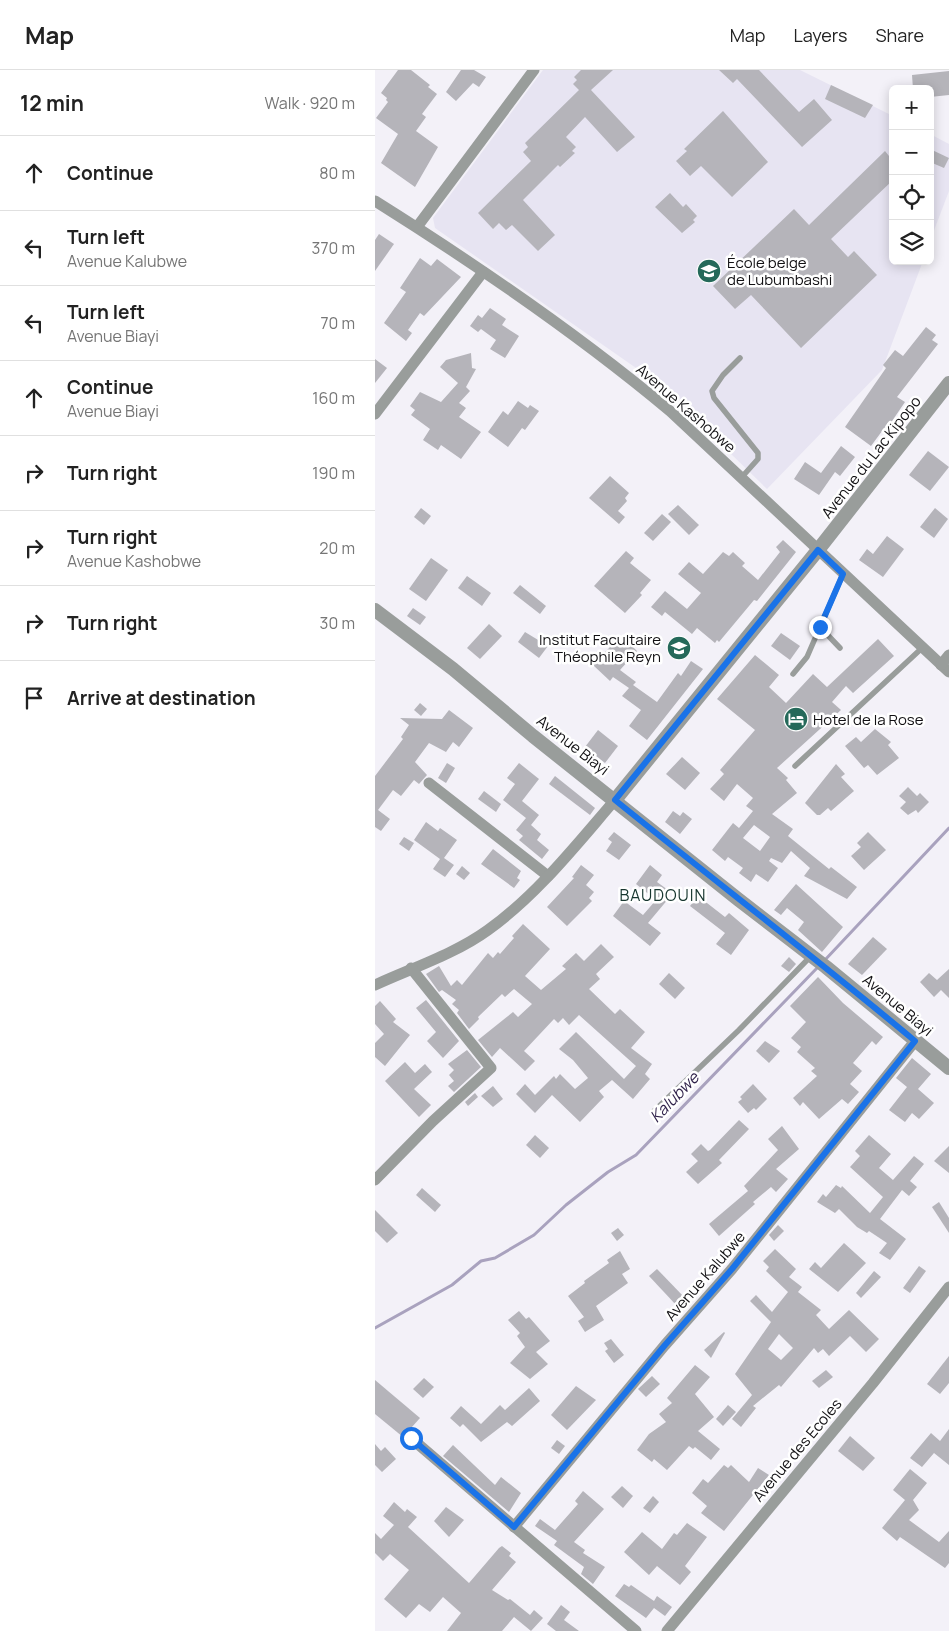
<!DOCTYPE html>
<html lang="en">
<head>
<meta charset="utf-8">
<style>
  body { margin:0; font-family:Manrope,sans-serif; background:#f2f2f2; color:#222 }
  .controls { position:absolute; right:15px; top:15px; display:grid; overflow:hidden; border-radius:8px; box-shadow:0 2px 12px #0003 }
  .controls button { width:45px; height:45px; display:grid; place-items:center; padding:0; border:0; border-bottom:1px solid #e0e0e0; background:#fff; color:#222; font:25px sans-serif }
  .stop { position:absolute; width:15px; height:15px; margin:-11px; border:4px solid #1a73e8; border-radius:50%; background:#fff }
  .stop.end { background:#1a73e8; border-color:#fff; box-shadow:0 1px 5px #0008 }
  .list { margin:0; padding:0; list-style:none }
  h2 { display:flex; justify-content:space-between; align-items:center; height:65px; margin:0; padding:0 20px; font-size:21px }
  h2 small { font-size:16px; font-weight:400; color:#767676 }
  .list li { display:grid; grid-template-columns:32px 1fr auto; gap:15px; align-items:center; box-sizing:border-box; height:75px; padding:0 20px; border-top:1px solid #e0e0e0 }
  .list b { display:block; font-size:19px; white-space:nowrap }
  .list p { margin:0; font-size:16px; white-space:nowrap; color:#767676 }
  .list em { font-size:16px; font-style:normal; color:#767676 }
  .icon { flex:none; width:28px; height:28px; fill:none; stroke:currentColor; stroke-width:2; stroke-linecap:round; stroke-linejoin:round }
  .map { position:relative; flex:none; width:574px; height:1561px; overflow:hidden }
  header { display:flex; align-items:center; gap:30px; box-sizing:border-box; height:70px; padding:0 25px; background:#fff; border-bottom:1px solid #e0e0e0 }
  header strong { font-size:24px }
  nav { display:flex; gap:28px; margin-inline-start:auto; font-size:18px }
  main { display:flex }
  aside { flex:1; background:#fff }
  .map>svg:first-child { display:block }
  .built { fill:#e7e4f2 }
  .lines { fill:none; stroke-linecap:round; stroke-linejoin:round }
  .stream { stroke:#a9a2be; stroke-width:3 }
  .building { fill:#b5b4ba; fill-rule:evenodd }
  .service { stroke:#999d9b; stroke-width:5.5 }
  .minor { stroke:#999d9b; stroke-width:11 }
  .tertiary { stroke:#999d9b; stroke-width:14 }
  .route { stroke:#1a73e8; stroke-width:6 }
  .labels { text-anchor:middle; dominant-baseline:central; stroke-width:5; stroke-linejoin:round; paint-order:stroke }
  .poi-label { font-size:15px; fill:#111013; stroke:#fff; text-anchor:start }
  .street-label { font-size:15px; fill:#111013; stroke:#fff }
  .neighbourhood-label { font-size:16px; letter-spacing:1px; fill:#17362f; stroke:#fff }
  .water-label { font-size:16px; font-style:italic; fill:#31234b; stroke:#fff }
</style>
</head>
<body>
<header>
<strong>Map</strong>
<nav><a>Map</a><a>Layers</a><a>Share</a></nav>
</header>
<main>
<aside>
<h2>12 min<small>Walk · 920 m</small></h2>
<ul class="list">
<li><svg class="icon" aria-label="ahead" viewBox="0 0 24 24"><path d="M12 20V5M6 11l6-6 6 6"/></svg><div><b>Continue</b></div><em>80 m</em></li>
<li><svg class="icon" aria-label="left" viewBox="0 0 24 24"><path d="M17 20v-9H6M10 6l-5 5 5 5"/></svg><div><b>Turn left</b><p>Avenue Kalubwe</p></div><em>370 m</em></li>
<li><svg class="icon" aria-label="left" viewBox="0 0 24 24"><path d="M17 20v-9H6M10 6l-5 5 5 5"/></svg><div><b>Turn left</b><p>Avenue Biayi</p></div><em>70 m</em></li>
<li><svg class="icon" aria-label="ahead" viewBox="0 0 24 24"><path d="M12 20V5M6 11l6-6 6 6"/></svg><div><b>Continue</b><p>Avenue Biayi</p></div><em>160 m</em></li>
<li><svg class="icon" aria-label="right" viewBox="0 0 24 24"><path d="M7 20v-9h11M14 6l5 5-5 5"/></svg><div><b>Turn right</b></div><em>190 m</em></li>
<li><svg class="icon" aria-label="right" viewBox="0 0 24 24"><path d="M7 20v-9h11M14 6l5 5-5 5"/></svg><div><b>Turn right</b><p>Avenue Kashobwe</p></div><em>20 m</em></li>
<li><svg class="icon" aria-label="right" viewBox="0 0 24 24"><path d="M7 20v-9h11M14 6l5 5-5 5"/></svg><div><b>Turn right</b></div><em>30 m</em></li>
<li><svg class="icon" aria-label="arrive" viewBox="0 0 24 24"><path d="M6 21V4h12l-3 4 3 4H6"/></svg><div><b>Arrive at destination</b></div></li>
</ul>
</aside>
<div class="map">
<svg width="574" height="1561" viewBox="0 0 574 1561">
  <rect width="100%" height="100%" fill="#f3f1f8"/>
  <g class="built">
    <polygon points="168,0 425,0 518,46 518,191 548,191 507,300 392,419 284,314 60,158 58,148"/>
    <polygon points="555,64 574,74 574,121 555,171"/>
  </g>
  <g class="lines">
    <g class="stream">
      <polyline points="449,891 574,758"/>
      <polyline points="0,1258 77,1215 106,1191 120,1188 159,1165 191,1135 233,1102 261,1085 443,897"/>
    </g>
  </g>
  <g class="building">
    <polygon points="23,0 36,0 55,15 53,17 62,24 47,44 51,47 41,61 63,77 40,117 6,93 23,64 1,48 13,32 11,30 12,28 6,23"/>
    <polygon points="86,0 99,0 111,7 104,17 98,13 81,31 71,22"/>
    <polygon points="206,0 238,0 216,20 260,67 242,82 210,47 191,67 201,77 197,81 200,83 185,97 183,95 148,130 180,165 163,181 137,155 131,160 124,153 118,159 103,143 156,91 148,82 153,77 150,73 204,20 198,14 202,10 199,7"/>
    <polygon points="344,0 384,0 424,42 439,29 457,50 427,77 362,9 358,13"/>
    <polygon points="574,1 574,25 555,27 555,19 538,19 537,5"/>
    <polygon points="456,15 498,35 490,48 450,29"/>
    <polygon points="348,41 393,92 357,127 326,96 315,106 301,91 312,81 309,79"/>
    <polygon points="555,79 574,88 569,98 555,92"/>
    <polygon points="510,81 518,91 518,110 456,169 473,187 479,181 502,205 426,278 376,225 360,239 338,216 419,139 434,155"/>
    <polygon points="295,123 308,137 311,134 322,146 318,150 320,152 307,163 280,137"/>
    <polygon points="4,164 19,174 0,201 0,170"/>
    <polygon points="45,188 56,196 62,189 86,207 49,246 45,243 33,260 37,263 31,271 9,253 31,222 25,218"/>
    <polygon points="115,238 131,249 127,255 144,266 130,288 115,279 121,270 106,259 103,262 95,256 103,245 107,248"/>
    <polygon points="551,257 561,265 557,270 563,274 522,327 530,332 515,354 513,353 496,376 470,357 511,298 508,295 520,280 528,286"/>
    <polygon points="96,283 97,298 101,299 91,317 95,321 84,333 91,338 84,347 106,362 86,389 66,375 63,380 48,370 55,359 36,345 40,340 35,336 45,322 66,332 83,313 65,297 71,290"/>
    <polygon points="0,289 12,298 0,313"/>
    <polygon points="143,331 153,338 155,335 164,341 150,360 147,358 133,377 113,362 128,341 133,345"/>
    <polygon points="466,376 480,387 465,406 460,402 444,425 419,409 430,392 446,403"/>
    <polygon points="553,381 574,397 555,421 534,405"/>
    <polygon points="235,406 254,423 250,428 252,431 243,441 250,447 244,454 214,428"/>
    <polygon points="303,435 324,455 314,465 293,444"/>
    <polygon points="46,438 56,446 49,455 39,447"/>
    <polygon points="560,438 573,449 559,468 545,457"/>
    <polygon points="287,444 296,452 278,471 269,463"/>
    <polygon points="512,466 529,479 508,507 484,490 492,479 498,484"/>
    <polygon points="408,470 421,482 382,531 379,530 344,572 342,570 340,573 322,558 317,564 290,542 287,546 276,537 290,521 312,539 326,523 303,504 314,492 328,504 348,482 354,486 358,482 370,493 367,496 383,510 405,482 401,477"/>
    <polygon points="251,481 259,488 255,493 276,510 265,523 267,525 250,543 219,516"/>
    <polygon points="56,488 73,500 51,531 34,519"/>
    <polygon points="92,506 116,523 107,536 83,518"/>
    <polygon points="145,515 171,536 165,544 138,523"/>
    <polygon points="38,538 51,547 45,555 32,546"/>
    <polygon points="114,554 127,566 105,589 92,578"/>
    <polygon points="150,562 173,576 164,588 143,572"/>
    <polygon points="406,563 425,576 415,590 396,576"/>
    <polygon points="238,567 248,576 252,571 262,581 245,600 261,612 258,615 282,632 303,603 306,606 316,591 328,599 272,670 254,656 266,640 247,626 254,618 238,607 235,611 218,595 235,577 231,574"/>
    <path d="M 503,569 L 519,586 L 478,623 L 471,616 L 457,632 L 466,640 L 402,698 L 413,708 L 411,710 L 422,723 L 397,744 L 418,759 L 413,766 L 454,799 L 456,797 L 482,817 L 472,829 L 429,806 L 435,798 L 416,781 L 407,793 L 396,788 L 394,791 L 403,798 L 393,812 L 381,804 L 376,812 L 364,803 L 368,798 L 353,787 L 350,791 L 337,780 L 358,753 L 364,758 L 378,741 L 371,736 L 378,728 L 362,714 L 349,731 L 335,719 L 349,704 L 345,700 L 380,660 L 342,629 L 380,585 L 404,605 L 394,617 L 411,633 L 438,604 L 452,617 ZM 379,755 L 395,767 L 385,781 L 368,768 Z"/>
    <polygon points="45,633 52,639 46,646 39,640"/>
    <polygon points="74,640 98,658 84,677 78,672 71,682 54,673 40,692 52,705 44,714 39,710 26,726 18,720 3,740 15,749 6,761 0,757 0,706 28,669 26,667 34,655 25,648 67,649"/>
    <polygon points="500,659 516,672 513,675 524,688 502,705 493,695 489,698 470,676 481,667 486,672"/>
    <polygon points="223,660 243,676 230,693 210,677"/>
    <polygon points="307,687 325,703 310,720 291,704"/>
    <polygon points="72,693 80,698 71,713 63,708"/>
    <polygon points="144,693 164,709 147,731 164,745 156,755 166,764 162,770 174,780 167,789 144,770 148,766 141,760 151,748 128,730 140,714 132,708"/>
    <polygon points="461,694 470,704 466,707 479,721 456,741 453,738 445,745 442,745 430,733"/>
    <polygon points="180,706 220,738 215,745 174,714"/>
    <polygon points="533,717 542,726 545,723 554,732 543,743 541,740 533,745 525,738 531,732 524,726"/>
    <polygon points="109,721 126,734 121,742 103,729"/>
    <polygon points="298,741 305,746 308,742 317,749 305,764 290,752"/>
    <polygon points="51,752 63,761 65,758 82,770 69,788 79,795 70,807 58,799 65,789 39,770"/>
    <polygon points="239,762 256,775 244,790 231,781 237,772 233,769"/>
    <polygon points="493,762 511,780 489,800 476,786 486,777 482,773"/>
    <polygon points="29,767 39,773 34,781 24,774"/>
    <polygon points="118,779 146,801 142,808 145,810 139,818 106,794"/>
    <polygon points="206,795 219,805 211,815 219,822 214,828 217,831 192,856 172,837 199,808 197,807"/>
    <polygon points="275,795 287,805 282,812 293,820 290,825 294,828 273,853 286,863 275,876 238,846 249,831 268,845 281,830 261,814"/>
    <polygon points="87,796 95,803 89,810 81,804"/>
    <polygon points="421,814 468,857 447,882 423,860 429,852 412,838 406,845 399,840"/>
    <polygon points="323,826 350,847 354,843 374,860 356,885 341,874 350,863 315,836"/>
    <polygon points="148,854 175,879 150,906 166,920 191,899 187,896 201,883 209,891 226,874 239,887 221,904 225,909 214,919 240,944 245,939 270,962 256,978 277,994 270,1004 275,1009 258,1029 237,1010 224,1021 229,1027 205,1052 177,1025 160,1043 141,1024 150,1014 160,1025 179,1006 181,1009 185,1004 200,1019 213,1008 198,990 184,979 201,962 249,1009 261,996 204,945 194,955 188,948 183,953 179,949 149,981 160,991 150,1001 125,978 117,987 103,970 138,942 143,947 157,934 139,919 130,927 127,924 103,947 104,949 94,959 82,943 84,940 77,934 81,930 67,920 64,922 51,904 64,896 76,916 82,910 87,915 113,883 118,888 123,882 125,884 139,868 137,866"/>
    <polygon points="498,867 512,879 487,905 473,894"/>
    <polygon points="414,887 421,894 414,902 406,896"/>
    <polygon points="574,899 574,928 566,920 559,927 545,912 554,903 562,910"/>
    <polygon points="294,903 310,918 300,929 284,914"/>
    <polygon points="443,907 468,933 508,967 501,975 497,971 478,993 487,1001 475,1014 484,1022 473,1034 467,1029 444,1049 428,1032 425,1036 418,1028 442,1006 436,1001 440,998 422,982 426,977 416,968 431,952 415,936"/>
    <polygon points="51,930 84,971 68,988 52,971 61,962 41,938"/>
    <polygon points="5,931 21,949 18,952 35,965 10,996 0,987 0,973 9,964 0,954 0,936"/>
    <polygon points="390,971 405,981 394,993 381,981"/>
    <polygon points="92,980 106,997 79,1022 73,1016 79,1011 74,1005 79,1000 73,994"/>
    <polygon points="537,988 556,1004 543,1019 559,1033 544,1049 537,1043 530,1052 514,1040 532,1017 521,1008"/>
    <polygon points="30,992 40,1003 50,994 57,1002 39,1019 56,1035 44,1047 10,1011"/>
    <polygon points="378,1014 392,1029 381,1040 379,1038 373,1043 363,1032 367,1029 365,1027"/>
    <polygon points="118,1016 128,1029 118,1037 106,1026"/>
    <polygon points="100,1023 103,1027 93,1036 90,1032"/>
    <polygon points="364,1050 374,1059 344,1090 347,1093 323,1114 311,1102 323,1091 316,1084 326,1074 333,1081 335,1080"/>
    <polygon points="407,1056 424,1079 401,1099 413,1109 401,1122 396,1117 378,1132 380,1134 344,1166 334,1154 373,1121 369,1116 403,1080 393,1069"/>
    <polygon points="160,1065 174,1078 165,1088 151,1075"/>
    <polygon points="494,1065 516,1084 504,1098 518,1110 539,1086 549,1094 535,1111 542,1117 534,1126 527,1120 505,1149 531,1169 515,1190 504,1183 512,1173 494,1161 492,1163 482,1157 464,1139 460,1143 442,1132 448,1124 451,1127 461,1115 466,1118 467,1116 495,1143 508,1127 475,1097 485,1086 480,1081"/>
    <polygon points="574,1076 574,1103 559,1091"/>
    <polygon points="47,1118 66,1135 60,1142 41,1125"/>
    <polygon points="564,1132 574,1148 574,1163 557,1137"/>
    <polygon points="0,1140 23,1163 12,1173 0,1161"/>
    <polygon points="403,1155 409,1161 399,1171 394,1165"/>
    <polygon points="243,1158 249,1165 242,1171 236,1163"/>
    <polygon points="469,1173 491,1193 463,1222 434,1199 440,1192 446,1198"/>
    <path d="M 400,1179 L 421,1199 L 414,1207 L 427,1217 L 423,1222 L 446,1240 L 441,1245 L 454,1259 L 474,1240 L 504,1269 L 491,1282 L 475,1266 L 454,1286 L 448,1279 L 443,1283 L 439,1278 L 406,1317 L 404,1315 L 378,1336 L 381,1338 L 366,1357 L 357,1349 L 377,1325 L 360,1304 L 396,1252 L 375,1231 L 381,1225 L 397,1242 L 413,1222 L 391,1201 L 394,1197 L 388,1191 ZM 404,1264 L 418,1278 L 406,1290 L 393,1279 Z"/>
    <polygon points="245,1181 255,1199 247,1204 253,1213 221,1236 229,1250 210,1262 203,1251 209,1247 193,1226 210,1213 209,1211 234,1193 232,1190"/>
    <polygon points="544,1196 551,1201 535,1223 528,1218"/>
    <polygon points="282,1199 310,1228 302,1236 274,1206"/>
    <polygon points="499,1201 506,1207 486,1228 481,1223"/>
    <polygon points="144,1241 151,1249 154,1247 175,1271 161,1282 173,1294 155,1309 135,1293 150,1277 142,1266 145,1263 133,1250"/>
    <polygon points="349,1262 350,1263 336,1288 329,1280"/>
    <polygon points="236,1269 249,1285 239,1293 230,1281 233,1279 229,1273"/>
    <polygon points="574,1286 574,1313 565,1324 552,1314"/>
    <polygon points="320,1295 335,1307 320,1324 339,1347 323,1361 345,1379 336,1390 320,1377 318,1379 314,1376 292,1400 279,1389 277,1392 262,1380 274,1364 291,1352 284,1344 297,1333 292,1328"/>
    <polygon points="451,1300 458,1307 444,1318 437,1311"/>
    <polygon points="277,1306 285,1314 271,1327 263,1319"/>
    <polygon points="49,1308 59,1317 48,1328 38,1319"/>
    <polygon points="0,1310 45,1348 28,1367 0,1344"/>
    <polygon points="201,1316 221,1330 192,1360 176,1345"/>
    <polygon points="154,1318 165,1331 137,1356 132,1352 106,1372 88,1354 85,1357 75,1348 86,1336 106,1354 125,1335 130,1340"/>
    <polygon points="353,1335 361,1342 348,1356 341,1349"/>
    <polygon points="574,1359 574,1395 559,1383 547,1397 535,1388 556,1363 565,1371"/>
    <polygon points="475,1366 500,1388 488,1401 463,1381"/>
    <polygon points="182,1370 190,1376 184,1384 176,1378"/>
    <polygon points="0,1374 6,1381 10,1377 21,1389 7,1402 0,1395"/>
    <polygon points="78,1375 120,1415 126,1407 146,1423 134,1442 68,1386"/>
    <polygon points="349,1395 353,1398 356,1395 374,1412 383,1398 394,1405 349,1461 326,1443 332,1436 317,1423 328,1409 333,1413"/>
    <polygon points="535,1399 552,1413 538,1430 544,1440 534,1450 564,1472 574,1461 574,1493 570,1498 525,1467 522,1471 507,1458 530,1430 518,1420"/>
    <polygon points="247,1416 258,1426 248,1438 236,1427"/>
    <polygon points="208,1421 229,1439 199,1472 210,1480 208,1483 230,1497 218,1514 206,1504 209,1497 179,1475 182,1471 160,1456 165,1449 180,1460 203,1434 200,1431"/>
    <polygon points="278,1426 284,1432 275,1443 268,1438"/>
    <polygon points="19,1432 30,1442 32,1439 42,1447 33,1457 94,1513 124,1478 127,1476 136,1483 134,1486 141,1492 117,1520 133,1530 135,1529 155,1545 159,1540 168,1548 156,1561 139,1547 127,1561 72,1561 86,1543 68,1527 55,1542 44,1534 31,1548 9,1529 34,1500 15,1484 8,1491 0,1483 0,1463 6,1469 19,1455 8,1446"/>
    <polygon points="71,1437 89,1450 74,1467 59,1451"/>
    <polygon points="312,1453 332,1467 310,1496 316,1502 305,1515 282,1496 274,1505 249,1482 267,1462 287,1479 299,1463 302,1465"/>
    <polygon points="249,1514 254,1517 256,1515 279,1531 282,1526 297,1537 290,1546 279,1538 271,1548 240,1526"/>
    <polygon points="186,1535 195,1542 189,1550 204,1561 181,1561 172,1554"/>
  </g>
  <g class="lines">
    <g class="service">
      <polyline points="365,288 348,305 337,321 339,328 383,383 383,389 366,408"/>
      <polyline points="445,557 465,578"/>
      <polyline points="418,604 432,587 468,504"/>
      <polyline points="420,696 547,578"/>
      <polyline points="278,1042 364,960 436,886"/>
    </g>
    <g class="minor">
      <path d="M 0,131 C 102,195 203,264 295,341 L 574,602"/>
      <polyline points="42,157 159,0"/>
      <polyline points="0,344 108,202"/>
      <polyline points="566,595 574,585"/>
      <polyline points="54,713 173,806"/>
      <path d="M 0,915 C 37,898 80,884 113,860 C 162,825 201,775 240,730"/>
      <polyline points="0,1110 58,1051 116,998 36,898"/>
      <polyline points="36,1368 261,1561"/>
      <polyline points="139,1457 290,1275 357,1199 540,971"/>
      <polyline points="292,1561 498,1313 574,1217"/>
    </g>
    <g class="tertiary">
      <polyline points="0,540 78,599 158,666 364,830 451,897 574,998"/>
      <polyline points="240,730 443,480 574,313"/>
    </g>
  </g>
  <g class="lines">
    <path class="route" d="M 36,1368 L 139,1457 L 290,1275 L 357,1199 L 540,971 C 442,889 340,811 240,730 L 443,480 L 468,504 L 445,557"/>
  </g>
  <defs>
    <g id="school-disc" transform="scale(1.25)"><circle r="9.5" fill="#25695a" stroke="#fff"/><path d="M0-5L7-2L0 1L-7-2ZM-4 1L0 2.5L4 1V4Q0 6-4 4Z" fill="#fff"/></g>
    <g id="university-disc" transform="scale(1.25)"><circle r="9.5" fill="#25695a" stroke="#fff"/><path d="M0-5L7-2L0 1L-7-2ZM-4 1L0 2.5L4 1V4Q0 6-4 4Z" fill="#fff"/></g>
    <g id="hotel-disc" transform="scale(1.25)"><circle r="9.5" fill="#25695a" stroke="#fff"/><path d="M-6-4.5h1.5V1H6V5H4.5V3h-9V5H-6ZM-4 0a1.8 1.8 0 1 1 3.6 0ZM.5 0V-2.5h3Q6-2.5 6 0Z" fill="#fff"/></g>
  </defs>
  <g fill-rule="evenodd">
    <use href="#school-disc" x="334" y="201"/>
    <use href="#university-disc" x="304" y="578"/>
    <use href="#hotel-disc" x="421" y="649"/>
  </g>
  <g class="labels">
    <g class="poi-label">
      <text x="352" y="192">École belge<tspan x="352" dy="17">de Lubumbashi</tspan></text>
      <text x="286" y="569" text-anchor="end">Institut Facultaire<tspan x="286" dy="17">Théophile Reyn</tspan></text>
      <text x="438" y="649">Hotel de la Rose</text>
    </g>
    <g class="street-label">
      <text transform="translate(311 338) rotate(41)">Avenue Kashobwe</text>
      <text transform="translate(496 387) rotate(-52)">Avenue du Lac Kipopo</text>
      <text transform="translate(198 675) rotate(38)">Avenue Biayi</text>
      <text transform="translate(523 935) rotate(40)">Avenue Biayi</text>
      <text transform="translate(330 1206) rotate(-49)">Avenue Kalubwe</text>
      <text transform="translate(422 1380) rotate(-50)">Avenue des Ecoles</text>
    </g>
    <g class="neighbourhood-label">
      <text x="288" y="825">BAUDOUIN</text>
    </g>
    <g class="water-label">
      <text transform="translate(299 1027) rotate(-46)">Kalubwe</text>
    </g>
  </g>
</svg>
<div class="controls">
<button>+</button>
<button>−</button>
<button><svg class="icon" aria-label="locate" viewBox="0 0 24 24"><circle cx="12" cy="12" r="6"/><path d="M12 2v4M12 18v4M2 12h4M18 12h4"/></svg></button>
<button><svg class="icon" aria-label="layers" viewBox="0 0 24 24"><path d="M12 4l9 5-9 5-9-5zM3 14l9 5 9-5"/></svg></button>
</div>
<div class="stop" style="left:36px;top:1368px"></div>
<div class="stop end" style="left:445px;top:557px"></div>
</div>
</main>
</body>
</html>
